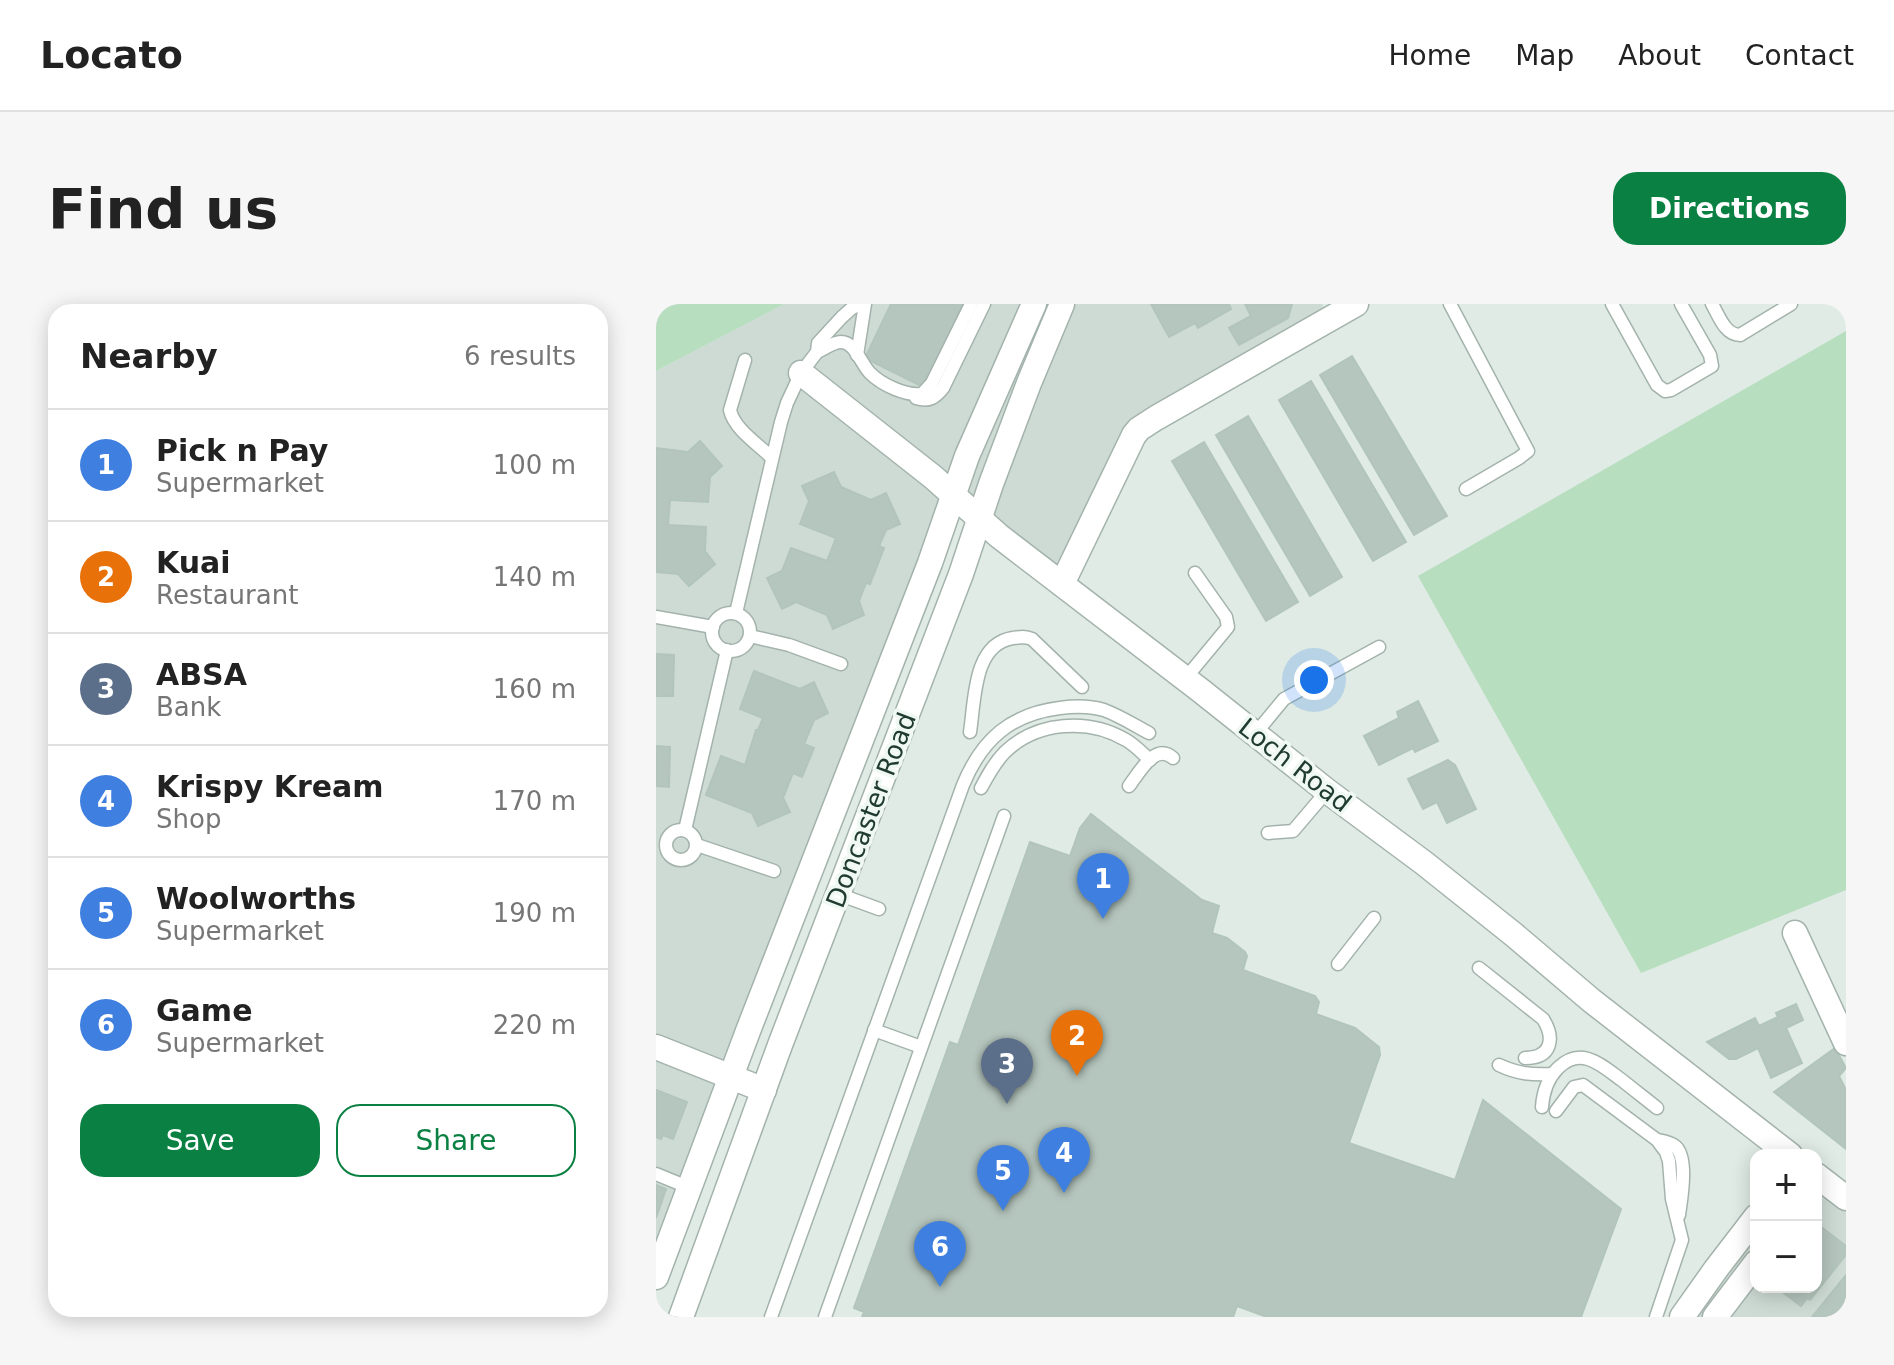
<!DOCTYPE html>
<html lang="en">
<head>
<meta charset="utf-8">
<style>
  body { margin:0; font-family:"DejaVu Sans",sans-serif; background:#f6f6f6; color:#222 }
  .controls { position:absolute; right:24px; bottom:24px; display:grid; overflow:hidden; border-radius:16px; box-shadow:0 4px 20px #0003 }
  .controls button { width:72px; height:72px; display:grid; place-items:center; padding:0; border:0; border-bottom:2px solid #e0e0e0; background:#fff; color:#222; font:40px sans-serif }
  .you { position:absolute; left:658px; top:376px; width:28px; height:28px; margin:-20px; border:6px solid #fff; border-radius:50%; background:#1a73e8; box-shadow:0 0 0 12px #1a73e833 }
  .badge { display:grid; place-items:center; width:52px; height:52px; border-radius:50%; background:#0b8043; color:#fff; font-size:26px; font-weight:700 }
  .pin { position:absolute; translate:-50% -66px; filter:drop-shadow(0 2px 4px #0008) }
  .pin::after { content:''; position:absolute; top:42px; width:28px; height:24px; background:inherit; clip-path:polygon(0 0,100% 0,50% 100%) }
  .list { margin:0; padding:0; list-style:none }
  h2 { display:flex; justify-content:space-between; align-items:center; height:104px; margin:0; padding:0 32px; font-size:34px }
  h2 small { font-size:26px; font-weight:400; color:#767676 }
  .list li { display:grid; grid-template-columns:52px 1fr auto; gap:24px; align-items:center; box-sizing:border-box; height:112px; padding:0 32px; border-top:2px solid #e0e0e0 }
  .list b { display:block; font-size:30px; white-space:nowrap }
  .list p { margin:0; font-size:26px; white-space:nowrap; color:#767676 }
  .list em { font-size:26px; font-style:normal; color:#767676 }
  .actions { display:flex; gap:16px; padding:24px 32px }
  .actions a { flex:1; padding:18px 0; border:2px solid #0b8043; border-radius:24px; text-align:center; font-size:28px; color:#0b8043 }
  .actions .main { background:#0b8043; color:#fff }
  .map { position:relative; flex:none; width:1190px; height:1013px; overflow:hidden; border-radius:24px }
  header { display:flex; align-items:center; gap:48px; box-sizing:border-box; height:112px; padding:0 40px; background:#fff; border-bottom:2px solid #e0e0e0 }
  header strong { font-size:38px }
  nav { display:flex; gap:44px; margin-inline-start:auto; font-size:28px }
  .intro { display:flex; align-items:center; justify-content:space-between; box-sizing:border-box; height:192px; padding:0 48px }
  h1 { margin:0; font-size:56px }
  .button { padding:20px 36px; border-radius:24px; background:#0b8043; color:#fff; font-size:28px; font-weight:700 }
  main { display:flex; gap:48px; padding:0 48px }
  aside { flex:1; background:#fff; border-radius:24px; box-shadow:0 4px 20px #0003 }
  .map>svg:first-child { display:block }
  .built { fill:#cedbd4 }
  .green { fill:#b7debe }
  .building { fill:#b5c6be; stroke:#b2c5bb; stroke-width:2 }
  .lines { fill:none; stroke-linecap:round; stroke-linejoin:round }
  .service-casing { stroke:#a3b3ac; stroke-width:15 }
  .minor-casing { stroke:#a3b3ac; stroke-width:27 }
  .tertiary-casing { stroke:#a3b3ac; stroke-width:27 }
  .service { stroke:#fff; stroke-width:12 }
  .minor { stroke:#fff; stroke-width:24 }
  .tertiary { stroke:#fff; stroke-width:24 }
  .labels { text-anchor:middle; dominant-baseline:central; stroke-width:7; stroke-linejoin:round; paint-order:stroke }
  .street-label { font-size:26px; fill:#203c32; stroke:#f0f8f3 }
</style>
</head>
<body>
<header>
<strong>Locato</strong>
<nav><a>Home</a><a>Map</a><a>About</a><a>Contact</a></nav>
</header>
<div class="intro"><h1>Find us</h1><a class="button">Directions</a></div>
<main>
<aside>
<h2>Nearby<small>6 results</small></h2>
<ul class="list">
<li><span class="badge" style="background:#3f7fe0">1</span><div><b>Pick n Pay</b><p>Supermarket</p></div><em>100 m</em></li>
<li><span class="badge" style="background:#e8710a">2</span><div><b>Kuai</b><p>Restaurant</p></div><em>140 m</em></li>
<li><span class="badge" style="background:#5c6f8a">3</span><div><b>ABSA</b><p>Bank</p></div><em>160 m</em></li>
<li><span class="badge" style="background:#3f7fe0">4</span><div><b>Krispy Kream</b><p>Shop</p></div><em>170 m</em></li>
<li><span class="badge" style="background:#3f7fe0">5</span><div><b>Woolworths</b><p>Supermarket</p></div><em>190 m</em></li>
<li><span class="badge" style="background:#3f7fe0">6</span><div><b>Game</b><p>Supermarket</p></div><em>220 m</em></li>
</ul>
<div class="actions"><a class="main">Save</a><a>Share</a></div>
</aside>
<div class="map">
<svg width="1190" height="1013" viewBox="0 0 1190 1013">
  <rect width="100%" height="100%" fill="#e0ebe5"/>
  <g class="built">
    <polygon points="128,0 666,0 674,16 500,114 406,280 299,193 0,972 0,67"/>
    <polygon points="1160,871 1190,894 1190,1013 1026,1013 1100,913 1100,983 1160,983"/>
  </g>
  <g class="green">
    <polygon points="0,0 128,0 0,67"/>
    <polygon points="1190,27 1190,586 985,669 762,272"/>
  </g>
  <g class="building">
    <polygon points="235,0 310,0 269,84 209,54"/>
    <polygon points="495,0 573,0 575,5 542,24 539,19 513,33"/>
    <polygon points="589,0 636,0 632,14 583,41 573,24 595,12"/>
    <polygon points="696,52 791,212 758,231 664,71"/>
    <polygon points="655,77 750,238 717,257 623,96"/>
    <polygon points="592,112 686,273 654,292 560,131"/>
    <polygon points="44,137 66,162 54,173 52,198 14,196 12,221 50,223 49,247 59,260 33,282 22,270 0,268 0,144 32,148"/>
    <polygon points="548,138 642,298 610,317 516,157"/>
    <polygon points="178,168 185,183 215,196 230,189 244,220 230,226 223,242 228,244 214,280 210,279 203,297 208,311 177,325 171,311 140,298 126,305 111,274 126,267 135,244 171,257 180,234 144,220 153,197 146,182"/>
    <polygon points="0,350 18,351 17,392 0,392"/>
    <polygon points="98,367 144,385 158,378 172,409 158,416 148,440 158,444 146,473 137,469 127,494 134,508 102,522 96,509 50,491 65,452 89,461 100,426 102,426 107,414 84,405"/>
    <polygon points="762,397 782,437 759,448 757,444 723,461 708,432 743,414 741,408"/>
    <polygon points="0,442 14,443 13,483 0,482"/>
    <polygon points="792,456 799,461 820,505 791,519 781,498 767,505 752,475"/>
    <polygon points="435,510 546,596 563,602 556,629 571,634 589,648 591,652 587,666 659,692 663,698 660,710 699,724 723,743 724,751 693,839 799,876 827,796 965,905 925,1013 611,1013 581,1002 577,1013 206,1013 208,1008 198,1004 294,738 302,741 374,538 414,552 424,524"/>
    <polygon points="1140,700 1147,716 1130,724 1146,759 1115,774 1102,744 1080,755 1073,755 1051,738 1099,714 1103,722 1122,713 1120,709"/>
    <polygon points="1179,744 1190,764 1183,772 1190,786 1190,845 1118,788"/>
    <polygon points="0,786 31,798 17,835 7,831 5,835 0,833"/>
    <polygon points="0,881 10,885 0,914"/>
    <polygon points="1160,919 1190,942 1190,948 1188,951 1189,952 1154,996 1151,994 1145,1002 1120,983 1160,983"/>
    <polygon points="1190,971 1190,1013 1156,1013"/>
  </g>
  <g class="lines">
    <g class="service-casing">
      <g id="service">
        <polyline points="794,0 872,147 863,154 810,185"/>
        <polyline points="956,0 1001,81 1009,87 1015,86 1056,62 1054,51 1025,0"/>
        <path d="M 1056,0 C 1063,12 1069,31 1084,31 L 1135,0"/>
        <path d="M 161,48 C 168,45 177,38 185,38 C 199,38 205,60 214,69 C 226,81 250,92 266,90 L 276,79 L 315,0"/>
        <polyline points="201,51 209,0"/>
        <path d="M 89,56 L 74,106 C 78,125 102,140 116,154"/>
        <path d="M 260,94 C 273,98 279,94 287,84 L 328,0"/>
        <polyline points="80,309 125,118 131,99 145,69 161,48 162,39 186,13 196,4 205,0"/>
        <circle cx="75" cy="328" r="19"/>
        <polyline points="0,313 57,323"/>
        <polyline points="94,332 133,341 185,360"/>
        <polyline points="529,375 572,323 570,313 539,269"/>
        <path d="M 314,428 C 319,396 317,340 357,334 C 364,333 369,332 376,335 L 426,383"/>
        <polyline points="599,430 628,395 723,343"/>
        <path d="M 473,482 C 483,469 499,438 517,454"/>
        <path d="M 325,484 C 332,471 339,458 349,448 C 381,417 433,414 470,436 C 479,441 486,449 494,456"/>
        <circle cx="25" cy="541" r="15"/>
        <polyline points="29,526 71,346"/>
        <polyline points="612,529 637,527 671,487"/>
        <polyline points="41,541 118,567"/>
        <polyline points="182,590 223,605"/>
        <polyline points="682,660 718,614"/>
        <path d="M 823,664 L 887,715 C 899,734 896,754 869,754"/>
        <polyline points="218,726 265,743"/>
        <path d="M 843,761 C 862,770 876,771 897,770"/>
        <path d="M 886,803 C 887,789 892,774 902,764 C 926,741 946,762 967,777 C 978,786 990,795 1001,804"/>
        <polyline points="900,807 918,783 927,781 1001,836 1010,848 1013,857 1016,895 1026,936 1000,1013"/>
        <path d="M 1001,836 C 1007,837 1014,838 1019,842 C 1033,853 1025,896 1023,911"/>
        <polyline points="0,870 34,884"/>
        <path d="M 115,1013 L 307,481 C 326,435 355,410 404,404 C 418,402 434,402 448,406 C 464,412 478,421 493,429"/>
        <polyline points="169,1013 348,512"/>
      </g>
    </g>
    <g class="minor-casing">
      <g id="minor">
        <polyline points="145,69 277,173 343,232 544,386 671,487 768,559 857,630 936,697 1134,851"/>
        <polyline points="406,280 478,131 483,125 500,114 700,0"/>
        <polyline points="1139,629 1190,739"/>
        <polyline points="0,743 108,786"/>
        <polyline points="1160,871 1190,894"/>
        <polyline points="1026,1013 1060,965 1100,913"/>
        <polyline points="1059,1013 1100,959"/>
      </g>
    </g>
    <g class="tertiary-casing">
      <g id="tertiary">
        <polyline points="0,973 92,727 274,259 311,152 378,0"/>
        <polyline points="25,1013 124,741 305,270 335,180 373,79 406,0"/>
      </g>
    </g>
    <use href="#service" class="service"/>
    <use href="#minor" class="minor"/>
    <use href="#tertiary" class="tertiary"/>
  </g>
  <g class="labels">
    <g class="street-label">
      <text transform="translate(639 461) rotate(38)">Loch Road</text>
      <text transform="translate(215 506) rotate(-69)">Doncaster Road</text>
    </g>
  </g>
</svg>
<div class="controls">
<button>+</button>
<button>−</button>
</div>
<div class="you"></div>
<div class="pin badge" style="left:447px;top:615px;background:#3f7fe0">1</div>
<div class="pin badge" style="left:421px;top:772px;background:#e8710a">2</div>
<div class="pin badge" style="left:351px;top:800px;background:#5c6f8a">3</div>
<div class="pin badge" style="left:408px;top:889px;background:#3f7fe0">4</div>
<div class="pin badge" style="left:347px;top:907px;background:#3f7fe0">5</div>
<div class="pin badge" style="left:284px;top:983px;background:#3f7fe0">6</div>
</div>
</main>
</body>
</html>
